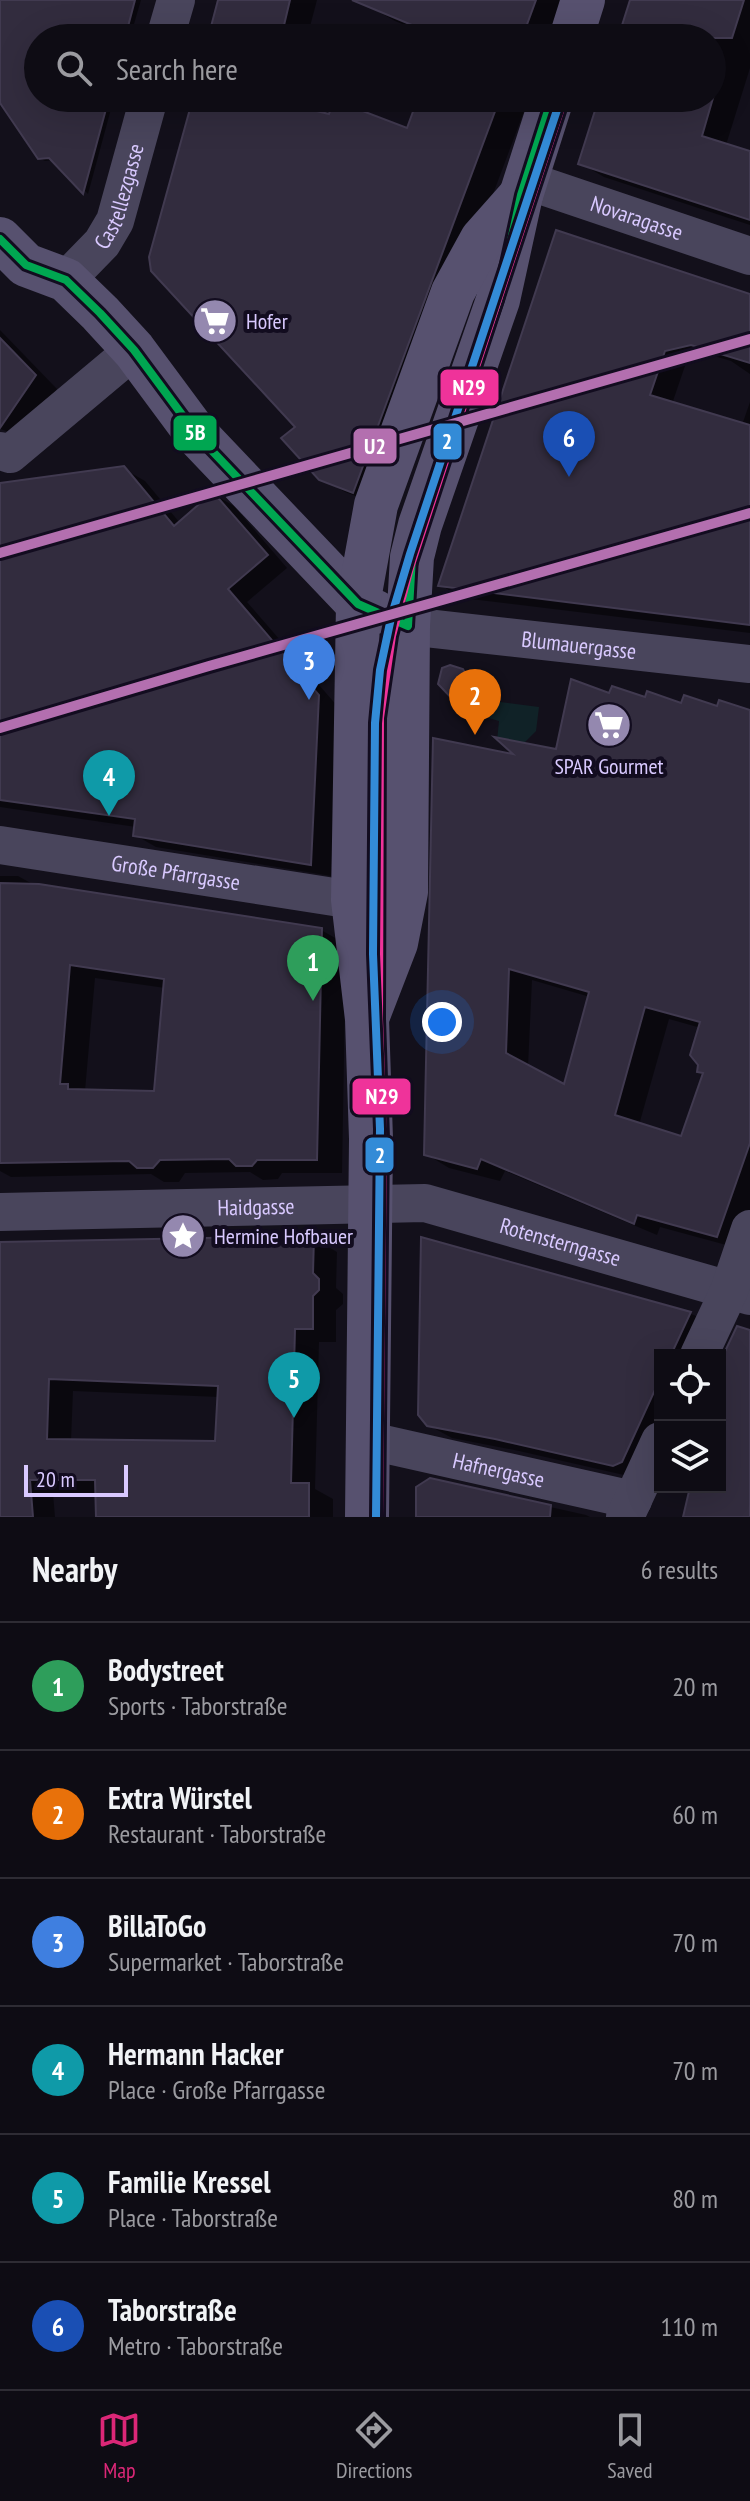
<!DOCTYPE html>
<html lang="en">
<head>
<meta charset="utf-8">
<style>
  body { margin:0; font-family:"PT Sans Narrow",sans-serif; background:#17151d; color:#f1f3f6 }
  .controls { position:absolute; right:24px; bottom:24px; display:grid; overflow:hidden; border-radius:0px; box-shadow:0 8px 32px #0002 }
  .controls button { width:72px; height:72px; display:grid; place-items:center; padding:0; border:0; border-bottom:2px solid #2e2c34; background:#0e0c14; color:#f1f3f6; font:40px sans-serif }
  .scale { position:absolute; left:24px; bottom:20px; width:104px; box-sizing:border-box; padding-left:8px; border:4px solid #d9c9ff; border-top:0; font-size:22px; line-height:28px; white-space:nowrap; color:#d9c9ff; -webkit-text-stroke:6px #120c1f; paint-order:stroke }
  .you { position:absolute; left:442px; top:1022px; width:28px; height:28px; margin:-20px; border:6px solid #fff; border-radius:50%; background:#1a73e8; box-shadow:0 0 0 12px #1a73e833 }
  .badge { display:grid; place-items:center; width:52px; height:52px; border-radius:50%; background:#db2777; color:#fff; font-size:26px; font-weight:700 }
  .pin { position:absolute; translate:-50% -66px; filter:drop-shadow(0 2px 4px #0008) }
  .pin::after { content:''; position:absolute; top:42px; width:28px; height:24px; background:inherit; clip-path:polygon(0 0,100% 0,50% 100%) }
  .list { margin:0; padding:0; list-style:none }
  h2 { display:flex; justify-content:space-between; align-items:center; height:104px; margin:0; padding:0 32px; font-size:34px }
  h2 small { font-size:26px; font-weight:400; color:#9b9ba0 }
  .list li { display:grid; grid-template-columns:52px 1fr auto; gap:24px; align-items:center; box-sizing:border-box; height:128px; padding:0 32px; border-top:2px solid #2e2c34 }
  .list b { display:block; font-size:30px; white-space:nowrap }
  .list p { margin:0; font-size:26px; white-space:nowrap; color:#9b9ba0 }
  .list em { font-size:26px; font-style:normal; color:#9b9ba0 }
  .icon { flex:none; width:44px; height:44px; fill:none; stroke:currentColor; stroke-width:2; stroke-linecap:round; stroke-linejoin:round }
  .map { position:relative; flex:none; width:750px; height:1517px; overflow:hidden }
  .search { position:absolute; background:#0e0c14; box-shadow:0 8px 32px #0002; left:24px; right:24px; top:24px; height:88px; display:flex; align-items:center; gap:20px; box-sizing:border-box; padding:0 28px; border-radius:44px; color:#9b9ba0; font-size:30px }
  .sheet { height:872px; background:#0e0c14 }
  nav { display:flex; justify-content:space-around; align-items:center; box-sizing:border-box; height:112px; border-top:2px solid #2e2c34; background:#0e0c14; font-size:22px; color:#9b9ba0 }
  nav a { display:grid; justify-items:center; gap:4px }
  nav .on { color:#db2777 }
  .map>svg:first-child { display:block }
  .grass { fill:#102227 }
  .shadow { fill:#0007; fill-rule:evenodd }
  .building { fill:#322c3e; stroke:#413a50; stroke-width:2; fill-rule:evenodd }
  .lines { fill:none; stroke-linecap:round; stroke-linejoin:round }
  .street { stroke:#49455c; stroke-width:38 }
  .secondary { stroke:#57516f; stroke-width:44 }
  .bus-1-casing { stroke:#120c1f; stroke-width:14 }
  .bus-2-casing { stroke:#120c1f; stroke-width:14 }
  .bus-1 { stroke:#00a651; stroke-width:8 }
  .bus-2 { stroke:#ef339a; stroke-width:8 }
  .tram-1-casing { stroke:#120c1f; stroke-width:14 }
  .tram-1 { stroke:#338bd7; stroke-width:8 }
  .metro-1-casing { stroke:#120c1f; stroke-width:16 }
  .metro-1 { stroke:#b36faf; stroke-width:10 }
  .labels { text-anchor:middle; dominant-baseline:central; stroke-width:8; stroke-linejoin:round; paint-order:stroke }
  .street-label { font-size:22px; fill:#d9c9ff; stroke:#120c1f }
  .poi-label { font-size:22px; fill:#d9c9ff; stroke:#120c1f; text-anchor:start }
  .line-badge { stroke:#120c1f; stroke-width:3 }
  .badge-label { font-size:22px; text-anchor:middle; font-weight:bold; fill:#fff }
</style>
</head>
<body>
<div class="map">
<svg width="750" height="1517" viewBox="0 0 750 1517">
  <rect width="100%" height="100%" fill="#13101b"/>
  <polygon class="grass" points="485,700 539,707 536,731 522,745 497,741 499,721 482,716"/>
  <g class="shadow">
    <polygon points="1,0 141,0 130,38 38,38 38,98 114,98 88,194 54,160 45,161 39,158 0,99"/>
    <polygon points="219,0 317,0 307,38 209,38"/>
    <polygon points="375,0 564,0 550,38 437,38 395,21 372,8"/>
    <polygon points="632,0 750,0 750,68 726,145 750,153 750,225 604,177 580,163 601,98 712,98 712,38 620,38"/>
    <polygon points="193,98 293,98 290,107 408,130 420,98 529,98 377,504 345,492 320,478 298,427"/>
    <polygon points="557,232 750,296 750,374 731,361 714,356 686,363 672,404 742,425 750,402 750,633 462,598 441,585"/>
    <polygon points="0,330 57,389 25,437 0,429"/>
    <polygon points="124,469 145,481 180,523 213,494 234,506 287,568 247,602 339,708 331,876 156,847 135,835 136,827 0,807 0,485"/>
    <polygon points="464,672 472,681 465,707 442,688"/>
    <path d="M 610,695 L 750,712 L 750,1223 L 741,1249 L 660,1227 L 657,1235 L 505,1171 L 500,1181 L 449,1168 L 426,1154 L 520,758 L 558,752 ZM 532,980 L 590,997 L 566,1087 L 528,1067 ZM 669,1019 L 701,1028 L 705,1074 L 682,1139 L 639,1125 Z"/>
    <path d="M 0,876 L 18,876 L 36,886 L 321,930 L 346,944 L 342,1173 L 282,1173 L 278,1179 L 263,1180 L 250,1172 L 185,1173 L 179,1182 L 164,1182 L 151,1174 L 11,1177 L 0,1171 ZM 95,978 L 165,988 L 156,1093 L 85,1091 Z"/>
    <path d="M 313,1238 L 337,1252 L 336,1288 L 343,1294 L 343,1304 L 336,1310 L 336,1342 L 319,1342 L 315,1489 L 333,1499 L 333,1517 L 98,1517 L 97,1493 L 53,1493 L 55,1517 L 0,1517 L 0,1244 ZM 73,1391 L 219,1397 L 217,1443 L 71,1441 Z"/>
    <polygon points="423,1239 694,1315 716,1328 703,1355 660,1355 660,1448 637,1478 519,1451 452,1438 428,1425"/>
    <polygon points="430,1480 586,1515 590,1517 418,1517"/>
  </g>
  <g class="building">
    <polygon points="0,0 135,0 125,38 38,38 38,98 109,98 83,194 49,158 38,159 0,103"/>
    <polygon points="218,0 290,0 281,38 208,38"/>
    <polygon points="352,0 536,0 522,38 443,38"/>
    <polygon points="630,0 744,0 732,38 618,38"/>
    <polygon points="193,98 275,98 275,101 329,114 334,100 407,128 418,98 500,98 353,493 319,480 281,438 295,427 151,271 149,257"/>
    <polygon points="599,98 713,98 702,136 750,151 750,220 578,164"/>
    <polygon points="556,230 750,294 750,363 691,345 665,351 650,395 750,425 750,625 438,586"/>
    <polygon points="0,338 36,375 0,428"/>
    <polygon points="124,466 174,526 213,492 268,555 228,589 319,695 311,865 133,836 135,819 0,800 0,483"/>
    <polygon points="450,665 463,669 467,677 459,706 438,684 442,668"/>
    <path d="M 571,679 L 609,693 L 612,686 L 645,697 L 647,691 L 681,703 L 684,695 L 717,706 L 719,700 L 750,710 L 750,1143 L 717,1237 L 637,1215 L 634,1224 L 481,1159 L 477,1169 L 424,1155 L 433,738 L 513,754 L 494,737 L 556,749 ZM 509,969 L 589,992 L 564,1084 L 506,1053 ZM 645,1007 L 700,1022 L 690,1055 L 698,1065 L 697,1072 L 703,1073 L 681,1136 L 615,1115 Z"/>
    <path d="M 0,883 L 39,884 L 322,928 L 317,1160 L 257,1160 L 252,1166 L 236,1166 L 229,1159 L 160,1160 L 153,1168 L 137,1168 L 129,1161 L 0,1163 ZM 70,965 L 164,979 L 154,1091 L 68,1089 L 68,1084 L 60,1084 Z"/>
    <path d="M 314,1236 L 313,1273 L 319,1279 L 319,1290 L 313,1296 L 313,1329 L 295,1329 L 291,1483 L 309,1483 L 309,1517 L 96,1517 L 95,1480 L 30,1480 L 33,1517 L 0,1517 L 0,1242 ZM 49,1379 L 218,1386 L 215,1441 L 47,1439 Z"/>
    <polygon points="421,1237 691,1312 671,1355 660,1355 660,1379 622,1462 613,1466 495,1439 427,1426 418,1415"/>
    <polygon points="737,1326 750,1330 750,1517 683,1517 690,1487 720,1487 720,1362"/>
    <polygon points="430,1478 551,1505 550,1517 416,1517 416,1487"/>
  </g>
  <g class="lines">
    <g class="street">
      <polyline points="165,38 176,0"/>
      <path id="s1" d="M 525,180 L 750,256"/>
      <path id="s2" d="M 66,280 L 102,243 L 115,221 L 149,98"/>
      <polyline points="0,451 10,454 134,350"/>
      <path id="s3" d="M 408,626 L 750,664"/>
      <path id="s4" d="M 0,845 L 353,900"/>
      <path id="s5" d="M 0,1212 L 425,1203 L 750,1296"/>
      <polyline points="699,1355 729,1291 750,1229"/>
      <path id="s6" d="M 366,1440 L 633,1500"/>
      <polyline points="625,1517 660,1441"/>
    </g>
    <g class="secondary">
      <polyline points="571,38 583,0"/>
      <polyline points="0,239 26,265 66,280 100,313 134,350 197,435 358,604 376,612"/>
      <polyline points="369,1013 396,943 406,892 408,626 412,557 420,525 498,300 521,195 552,98"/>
      <polyline points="367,1517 371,1139 367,1019 353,900 358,604 376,505 453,292 482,239 521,195"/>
    </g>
    <g class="bus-1-casing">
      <polyline id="bus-1" points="0,239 26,265 66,280 100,313 134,350 197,435 358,604 408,626 412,557 420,525 498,300 521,195 552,98"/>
    </g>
    <g class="bus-2-casing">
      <polyline id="bus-2" points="379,1517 383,1139 379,1019 380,718 392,636 410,568 563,102"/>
    </g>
    <use href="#bus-1" class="bus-1"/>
    <use href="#bus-2" class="bus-2"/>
    <g class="tram-1-casing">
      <polyline id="tram-1" points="376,1517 380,1129 373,954 375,723 380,670 391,618 410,554 561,98"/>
    </g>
    <use href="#tram-1" class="tram-1"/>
    <g class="metro-1-casing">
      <g id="metro-1">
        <polyline points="0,553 750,339"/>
        <polyline points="0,728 209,666 750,513"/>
      </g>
    </g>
    <use href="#metro-1" class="metro-1"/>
  </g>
  <defs>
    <g id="supermarket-disc" transform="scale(2.3)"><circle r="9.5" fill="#9488af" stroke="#120c1f"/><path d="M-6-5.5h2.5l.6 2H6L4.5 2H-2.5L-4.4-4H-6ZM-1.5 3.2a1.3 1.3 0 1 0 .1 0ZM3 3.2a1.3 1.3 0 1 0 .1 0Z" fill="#fff"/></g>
    <g id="sight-disc" transform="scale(2.3)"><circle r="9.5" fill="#9488af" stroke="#120c1f"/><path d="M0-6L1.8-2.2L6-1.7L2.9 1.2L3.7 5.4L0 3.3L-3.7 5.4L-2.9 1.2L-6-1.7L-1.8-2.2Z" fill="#fff"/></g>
  </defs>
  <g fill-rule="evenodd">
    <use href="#supermarket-disc" x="215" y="321"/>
    <use href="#supermarket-disc" x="609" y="725"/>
    <use href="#sight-disc" x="183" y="1236"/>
  </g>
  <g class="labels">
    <g class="street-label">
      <text stroke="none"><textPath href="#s2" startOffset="102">Castellezgasse</textPath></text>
      <text stroke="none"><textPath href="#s1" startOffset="118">Novaragasse</textPath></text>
      <text stroke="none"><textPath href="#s3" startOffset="172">Blumauergasse</textPath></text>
      <text stroke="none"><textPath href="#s4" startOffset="178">Große Pfarrgasse</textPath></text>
      <text stroke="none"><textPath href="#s5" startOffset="256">Haidgasse</textPath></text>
      <text stroke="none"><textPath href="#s5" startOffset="566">Rotensterngasse</textPath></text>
      <text stroke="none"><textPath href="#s6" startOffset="136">Hafnergasse</textPath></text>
    </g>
    <g class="poi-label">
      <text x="246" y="321">Hofer</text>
      <text x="609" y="766" text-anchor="middle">SPAR Gourmet</text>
      <text x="214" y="1236">Hermine Hofbauer</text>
    </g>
  </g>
  <g class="line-badge">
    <rect x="439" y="368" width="61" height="39" rx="8" fill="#ef339a"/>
    <rect x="172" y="414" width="46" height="38" rx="8" fill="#00a651"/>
    <rect x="432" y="422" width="31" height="39" rx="8" fill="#338bd7"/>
    <rect x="352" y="427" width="46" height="38" rx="8" fill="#b36faf"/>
    <rect x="351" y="1077" width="61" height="39" rx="8" fill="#ef339a"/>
    <rect x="364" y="1136" width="31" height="38" rx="8" fill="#338bd7"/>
  </g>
  <g class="badge-label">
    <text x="469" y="395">N29</text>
    <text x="195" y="440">5B</text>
    <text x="447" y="449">2</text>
    <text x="375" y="454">U2</text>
    <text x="382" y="1104">N29</text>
    <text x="380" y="1163">2</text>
  </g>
</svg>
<div class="controls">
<button><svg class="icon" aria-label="locate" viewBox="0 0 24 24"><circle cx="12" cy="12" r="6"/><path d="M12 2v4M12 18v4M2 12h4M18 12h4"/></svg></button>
<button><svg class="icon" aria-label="layers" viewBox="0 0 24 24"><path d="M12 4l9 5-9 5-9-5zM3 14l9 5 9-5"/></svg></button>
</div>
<div class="scale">20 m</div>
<div class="you"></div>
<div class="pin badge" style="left:313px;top:1001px;background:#2e9e5b">1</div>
<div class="pin badge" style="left:475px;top:735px;background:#e8710a">2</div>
<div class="pin badge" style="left:309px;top:700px;background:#3f7fe0">3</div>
<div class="pin badge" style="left:109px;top:816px;background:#0f9aa8">4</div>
<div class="pin badge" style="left:294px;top:1418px;background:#0f9aa8">5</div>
<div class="pin badge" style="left:569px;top:477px;background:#1a4fb4">6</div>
<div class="search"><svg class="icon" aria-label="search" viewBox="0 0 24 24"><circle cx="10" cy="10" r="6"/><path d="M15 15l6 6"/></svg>Search here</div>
</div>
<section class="sheet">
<h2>Nearby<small>6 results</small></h2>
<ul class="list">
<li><span class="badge" style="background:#2e9e5b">1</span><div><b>Bodystreet</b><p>Sports · Taborstraße</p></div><em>20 m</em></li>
<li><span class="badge" style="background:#e8710a">2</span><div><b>Extra Würstel</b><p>Restaurant · Taborstraße</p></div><em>60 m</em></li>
<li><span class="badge" style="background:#3f7fe0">3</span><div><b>BillaToGo</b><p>Supermarket · Taborstraße</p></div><em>70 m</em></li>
<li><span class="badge" style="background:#0f9aa8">4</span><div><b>Hermann Hacker</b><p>Place · Große Pfarrgasse</p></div><em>70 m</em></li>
<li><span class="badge" style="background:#0f9aa8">5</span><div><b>Familie Kressel</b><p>Place · Taborstraße</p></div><em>80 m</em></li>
<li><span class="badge" style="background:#1a4fb4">6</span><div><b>Taborstraße</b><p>Metro · Taborstraße</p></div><em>110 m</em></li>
</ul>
</section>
<nav>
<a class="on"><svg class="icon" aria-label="map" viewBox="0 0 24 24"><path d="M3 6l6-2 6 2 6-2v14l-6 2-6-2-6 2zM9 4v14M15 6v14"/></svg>Map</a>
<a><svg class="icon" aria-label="directions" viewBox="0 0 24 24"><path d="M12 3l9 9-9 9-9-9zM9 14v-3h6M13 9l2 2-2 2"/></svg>Directions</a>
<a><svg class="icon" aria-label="saved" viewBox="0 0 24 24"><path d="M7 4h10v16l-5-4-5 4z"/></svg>Saved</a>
</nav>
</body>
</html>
